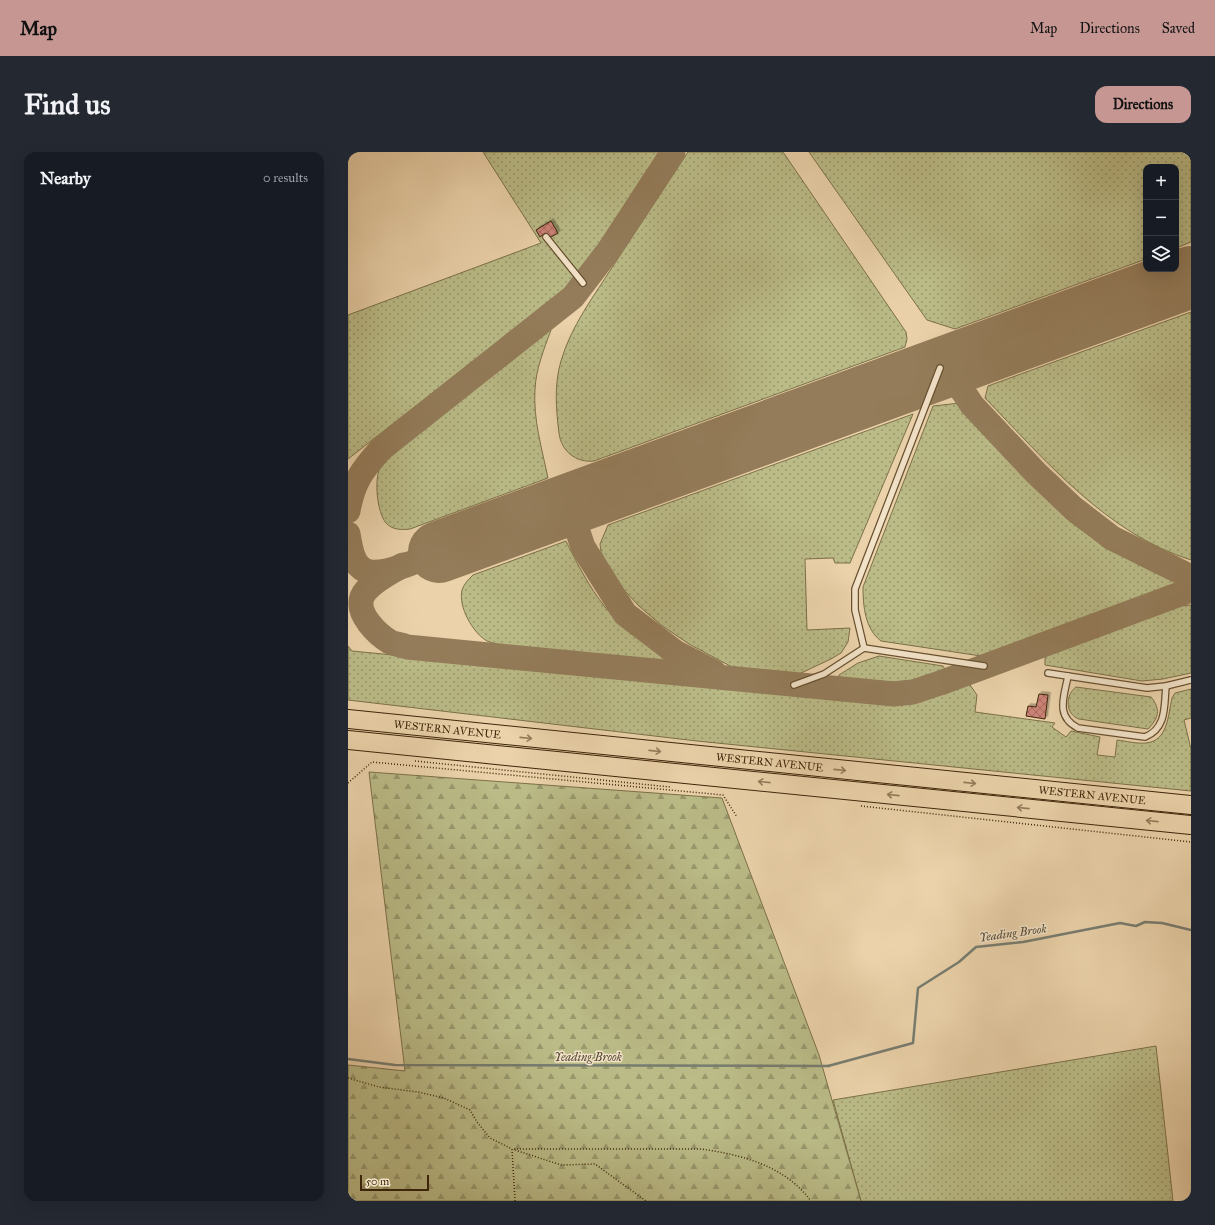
<!DOCTYPE html>
<html lang="en">
<head>
<meta charset="utf-8">
<style>
  body { margin:0; font-family:"IM FELL Great Primer",serif; background:#242831; color:#f1f3f6 }
  .controls { position:absolute; right:12px; top:12px; display:grid; overflow:hidden; border-radius:8px; box-shadow:0 4px 16px #0002 }
  .controls button { width:36px; height:36px; display:grid; place-items:center; padding:0; border:0; border-bottom:1px solid #363941; background:#171b24; color:#f1f3f6; font:20px sans-serif }
  .scale { position:absolute; left:12px; bottom:10px; width:69px; box-sizing:border-box; padding-left:4px; border:2px solid #3d2609; border-top:0; font-size:11px; line-height:14px; white-space:nowrap; color:#3d2609; -webkit-text-stroke:3px #f2e2c8; paint-order:stroke }
  .list { margin:0; padding:0; list-style:none }
  h2 { display:flex; justify-content:space-between; align-items:center; height:52px; margin:0; padding:0 16px; font-size:17px }
  h2 small { font-size:13px; font-weight:400; color:#9ea1a6 }
  .icon { flex:none; width:22px; height:22px; fill:none; stroke:currentColor; stroke-width:2; stroke-linecap:round; stroke-linejoin:round }
  .map { position:relative; flex:none; width:843px; height:1049px; overflow:hidden; border-radius:12px }
  header { display:flex; align-items:center; gap:24px; box-sizing:border-box; height:56px; padding:0 20px; background:#c59692; color:#111 }
  header strong { font-size:19px }
  nav { display:flex; gap:22px; margin-inline-start:auto; font-size:14px }
  .intro { display:flex; align-items:center; justify-content:space-between; box-sizing:border-box; height:96px; padding:0 24px }
  h1 { margin:0; font-size:28px }
  .button { padding:10px 18px; border-radius:12px; background:#c59692; color:#111; font-size:14px; font-weight:700 }
  main { display:flex; gap:24px; padding:0 24px }
  aside { flex:1; background:#171b24; border-radius:12px; box-shadow:0 4px 16px #0002 }
  .map>svg:first-child { display:block }
  .grass { fill:url(#grass-dots); stroke:#7c7048 }
  .forest { fill:url(#forest-firs); stroke:#7c7048 }
  .lines { fill:none; stroke-linecap:round; stroke-linejoin:round }
  .stream { stroke:#777c70; stroke-width:2.5 }
  .taxiway { stroke:#947c5a; stroke-width:25 }
  .runway { stroke:#947c5a; stroke-width:62 }
  .building { fill:url(#building-cross-hatch); stroke:#3d2609; filter:url(#shadow) }
  .service-casing { stroke:#685131; stroke-width:8 }
  .trunk-casing { stroke:#3d2609; stroke-width:20 }
  .path { stroke:#3d2609; stroke-width:1.5; stroke-dasharray:1 2; stroke-linecap:butt }
  .service { stroke:#f2e2c8; stroke-width:5.5 }
  .trunk { stroke:#ebd2aa; stroke-width:18 }
  .oneway { stroke:#947c5a }
  .labels { text-anchor:middle; dominant-baseline:central; stroke-width:3; stroke-linejoin:round; paint-order:stroke }
  .street-label { font-size:11px; fill:#3d2609; stroke:#f2e2c8 }
  .water-label { font-size:12px; font-style:italic; fill:#554a34; stroke:#f2e2c8 }
</style>
</head>
<body>
<header>
<strong>Map</strong>
<nav><a>Map</a><a>Directions</a><a>Saved</a></nav>
</header>
<div class="intro"><h1>Find us</h1><a class="button">Directions</a></div>
<main>
<aside>
<h2>Nearby<small>0 results</small></h2>
<ul class="list">
</ul>
</aside>
<div class="map">
<svg width="843" height="1049" viewBox="0 0 843 1049">
  <defs>
    <pattern id="grass-dots" width="8" height="8" patternUnits="userSpaceOnUse"><rect width="8" height="8" fill="#babb87"/><path d="M2 2h.1M6 6h.1" fill="none" stroke="#98986d" stroke-width="1.8" stroke-linecap="round"/></pattern>
    <pattern id="forest-firs" width="22" height="20" patternUnits="userSpaceOnUse"><rect width="22" height="20" fill="#babb87"/><path d="M5 1l3.5 6h-7zM16 11l3.5 6h-7z" fill="#98986d"/></pattern>
    <pattern id="building-cross-hatch" width="8" height="8" patternUnits="userSpaceOnUse"><rect width="8" height="8" fill="#cd8378"/><path d="M0 0l8 8M0 8l8-8" fill="none" stroke="#a86b61"/></pattern>
    <filter id="shadow"><feDropShadow dx="2.5" dy="-2.5" stdDeviation="0" flood-color="#0004"/></filter>
  </defs>
  <rect width="100%" height="100%" fill="#ebd2aa"/>
  <filter id="stains"><feTurbulence type="fractalNoise" baseFrequency=".005" numOctaves="4"/><feColorMatrix values="0 0 0 0 .2 0 0 0 0 .09 0 0 0 0 .02 0 0 0 .5 -.17"/></filter>
  <radialGradient id="worn" r=".72"><stop offset=".6" stop-color="#630" stop-opacity="0"/><stop offset="1" stop-color="#630" stop-opacity=".3"/></radialGradient>
  <g class="grass">
    <polygon points="135,0 313,0 233,121 222,133 0,307 0,163 193,91"/>
    <path d="M 340,0 L 435,0 L 558,180 L 559,187 L 557,195 L 246,309 C 228,311 213,299 211,281 C 208,257 206,232 213,209 C 223,174 246,144 265,114 C 290,76 315,38 340,0 Z"/>
    <polygon points="461,0 843,0 843,90 828,96 828,15 798,15 798,107 607,177 579,168"/>
    <path d="M 843,160 L 843,408 C 759,382 696,307 637,246 L 640,234 Z"/>
    <path d="M 201,178 L 203,178 C 196,197 188,217 187,237 C 185,267 194,297 200,326 L 62,377 C 54,378 44,378 38,371 C 29,360 26,328 32,316 C 34,312 39,307 42,304 Z"/>
    <path d="M 612,251 L 718,366 C 752,394 790,413 829,431 L 633,504 L 533,489 C 517,477 515,454 515,435 L 585,254 Z"/>
    <polygon points="565,262 502,411 487,411 485,406 457,407 459,478 502,476 500,490 493,501 483,507 451,522 384,515 341,492 313,473 291,454 273,435 263,421 253,400 252,392 260,373"/>
    <path d="M 218,389 C 229,411 241,435 257,455 C 274,476 301,492 323,508 L 322,510 L 160,495 C 153,493 146,492 139,489 C 125,481 110,455 114,438 C 116,432 120,428 125,423 Z"/>
    <polygon points="843,453 843,521 815,527 794,529 697,513 697,502 830,454"/>
    <path d="M 0,494 L 4,499 L 539,551 C 568,550 593,541 620,530 L 629,543 L 627,560 L 707,571 L 704,575 L 718,585 L 723,579 L 752,585 L 749,603 L 767,605 L 769,588 C 778,589 789,592 798,591 C 820,589 820,563 824,546 L 827,541 L 843,537 L 843,566 L 836,568 L 843,597 L 843,639 L 349,589 L 0,548 Z"/>
    <polygon points="531,504 595,514 597,517 567,528 546,530 490,527 491,523 510,511"/>
    <path d="M 728,535 L 803,545 C 813,557 811,566 800,577 L 731,567 C 717,562 717,543 728,535 Z"/>
    <polygon points="808,894 825,1049 513,1049 485,948"/>
  </g>
  <polygon class="forest" points="21,620 374,646 471,903 513,1049 0,1049 0,913 57,919"/>
  <g class="lines">
    <g class="stream">
      <polyline points="0,907 47,913 481,914"/>
      <polyline points="480,914 565,891 570,836 611,810 628,795 675,790 772,771 788,774 797,770 814,771 843,778"/>
    </g>
    <g class="taxiway">
      <polyline points="629,202 619,210 615,217 612,225 614,238 624,253 688,321 725,356 764,386 843,425"/>
      <polyline points="251,342 234,354 229,362 228,374 235,395 277,462 327,500 366,520"/>
      <path d="M 0,359 C 5,330 14,318 33,297 L 225,145 L 261,98 L 325,0"/>
      <path d="M 0,382 C 2,392 3,406 11,414 C 26,431 72,407 91,400"/>
      <path d="M 55,413 C 42,421 20,431 14,445 C 8,462 29,482 42,490 C 47,492 54,493 59,495 L 546,542 L 565,540 L 595,530 L 843,438"/>
    </g>
    <polyline class="runway" points="91,400 843,125"/>
  </g>
  <g class="building">
    <polygon points="203,69 210,81 203,85 197,81 192,85 188,78"/>
    <polygon points="691,542 700,543 697,567 678,564 680,554 688,555"/>
  </g>
  <g class="lines">
    <g class="service-casing">
      <g id="service">
        <polyline points="198,85 235,131"/>
        <polyline points="516,496 507,458 507,437 592,216"/>
        <polyline points="700,521 799,536 818,534 843,528"/>
        <path d="M 720,524 C 716,545 707,564 730,576 L 797,585 C 819,576 816,554 818,534"/>
        <polyline points="446,533 476,522 516,496 636,514"/>
      </g>
    </g>
    <g class="trunk-casing">
      <g id="trunk">
        <path id="s1" d="M 0,567 L 843,653"/>
        <polyline points="0,588 843,673"/>
      </g>
    </g>
    <g class="path">
      <polyline points="67,609 322,635"/>
      <polyline points="0,631 24,610 375,643 389,665"/>
      <polyline points="513,654 843,690"/>
      <polyline points="0,926 31,935 70,940 96,946 122,958 129,970 142,986 164,997"/>
      <polyline points="167,998 213,1013 247,1012 298,1049"/>
      <path d="M 167,1049 L 164,997 L 353,997 C 395,1003 437,1014 463,1049"/>
    </g>
    <use href="#service" class="service"/>
    <use href="#trunk" class="trunk"/>
  </g>
  <defs><path id="oneway-shaft" d="M-6 0H5M1.5-3L5.5 0L1.5 3" fill="none" stroke-width="1.6" stroke-linecap="round" stroke-linejoin="round"/></defs>
  <g class="oneway">
    <use href="#oneway-shaft" transform="translate(178 586) rotate(6)"/>
    <use href="#oneway-shaft" transform="translate(307 599) rotate(6)"/>
    <use href="#oneway-shaft" transform="translate(492 618) rotate(6)"/>
    <use href="#oneway-shaft" transform="translate(416 630) rotate(-174)"/>
    <use href="#oneway-shaft" transform="translate(622 631) rotate(6)"/>
    <use href="#oneway-shaft" transform="translate(545 643) rotate(-174)"/>
    <use href="#oneway-shaft" transform="translate(675 656) rotate(-174)"/>
    <use href="#oneway-shaft" transform="translate(804 669) rotate(-174)"/>
  </g>
  <g class="labels">
    <g class="street-label">
      <text stroke="none"><textPath href="#s1" startOffset="100">WESTERN AVENUE</textPath></text>
      <text stroke="none"><textPath href="#s1" startOffset="424">WESTERN AVENUE</textPath></text>
      <text stroke="none"><textPath href="#s1" startOffset="748">WESTERN AVENUE</textPath></text>
    </g>
    <g class="water-label">
      <text transform="translate(665 781) rotate(-8)">Yeading Brook</text>
      <text x="240" y="905">Yeading Brook</text>
    </g>
  </g>
  <rect width="100%" height="100%" filter="url(#stains)"/>
  <rect width="100%" height="100%" fill="url(#worn)"/>
</svg>
<div class="controls">
<button>+</button>
<button>−</button>
<button><svg class="icon" aria-label="layers" viewBox="0 0 24 24"><path d="M12 4l9 5-9 5-9-5zM3 14l9 5 9-5"/></svg></button>
</div>
<div class="scale">50 m</div>
</div>
</main>
</body>
</html>
